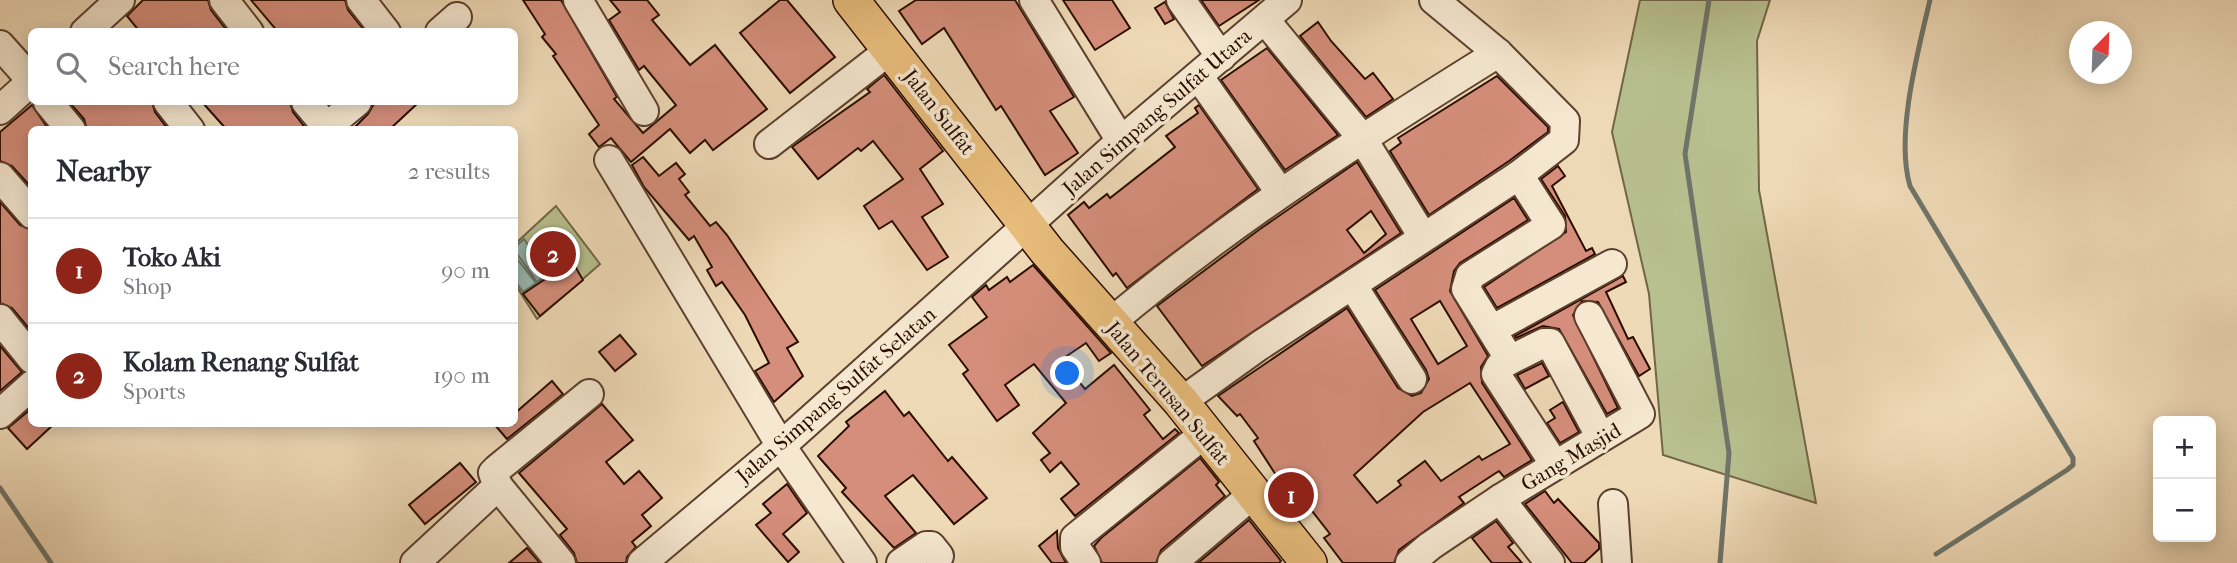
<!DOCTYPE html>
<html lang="en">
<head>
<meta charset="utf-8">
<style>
  body { margin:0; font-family:"IM FELL French Canon",serif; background:#f7f7f7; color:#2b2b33 }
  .controls { position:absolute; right:21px; bottom:21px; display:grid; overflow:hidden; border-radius:10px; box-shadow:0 4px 18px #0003 }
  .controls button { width:63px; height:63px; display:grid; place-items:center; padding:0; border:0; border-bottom:2px solid #e1e1e2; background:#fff; color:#2b2b33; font:35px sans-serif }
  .compass { position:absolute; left:2069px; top:21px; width:63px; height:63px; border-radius:50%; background:#fff; box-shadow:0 4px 18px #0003; rotate:23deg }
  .you { position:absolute; left:1068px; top:374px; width:24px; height:24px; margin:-18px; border:5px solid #fff; border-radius:50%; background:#1a73e8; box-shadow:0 0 0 10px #1a73e833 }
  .badge { display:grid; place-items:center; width:46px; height:46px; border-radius:50%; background:#8f2418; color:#fff; font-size:23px; font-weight:700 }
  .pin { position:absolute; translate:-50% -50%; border:4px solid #fff; box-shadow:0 2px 7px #0006 }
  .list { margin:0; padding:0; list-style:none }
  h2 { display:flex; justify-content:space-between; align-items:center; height:91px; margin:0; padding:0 28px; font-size:30px }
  h2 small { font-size:23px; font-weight:400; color:#7c7c81 }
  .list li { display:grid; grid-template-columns:46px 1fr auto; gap:21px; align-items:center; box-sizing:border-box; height:105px; padding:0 28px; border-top:2px solid #e1e1e2 }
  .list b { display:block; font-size:26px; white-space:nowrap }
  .list p { margin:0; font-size:23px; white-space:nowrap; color:#7c7c81 }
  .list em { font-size:23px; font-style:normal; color:#7c7c81 }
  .icon { flex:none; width:38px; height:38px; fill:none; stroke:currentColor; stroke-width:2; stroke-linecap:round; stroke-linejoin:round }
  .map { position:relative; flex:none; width:2237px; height:563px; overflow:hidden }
  .search { position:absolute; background:#fff; box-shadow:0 4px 18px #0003; left:28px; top:28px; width:490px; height:77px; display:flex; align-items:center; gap:18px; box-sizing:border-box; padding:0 24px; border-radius:10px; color:#7c7c81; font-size:26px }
  .panel { position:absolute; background:#fff; box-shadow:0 4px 18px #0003; left:28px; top:126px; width:490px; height:301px; border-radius:10px }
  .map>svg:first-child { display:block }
  .green { fill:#b8c08f; stroke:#726648; stroke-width:2 }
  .water { fill:#9abab0; stroke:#6e756a; stroke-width:2 }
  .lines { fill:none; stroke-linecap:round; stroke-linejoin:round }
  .stream { stroke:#6e756a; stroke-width:5 }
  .building { fill:#d58e7b; stroke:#2b0d00; stroke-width:2; fill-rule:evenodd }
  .minor-casing { stroke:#5c402e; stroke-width:32 }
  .major-casing { stroke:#2b0d00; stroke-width:38 }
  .minor { stroke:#f5e7d0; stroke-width:28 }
  .major { stroke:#e8bd7c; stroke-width:35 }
  .labels { text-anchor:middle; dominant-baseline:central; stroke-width:7; stroke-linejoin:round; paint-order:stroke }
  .street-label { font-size:21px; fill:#2b0d00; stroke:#f5e7d0 }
</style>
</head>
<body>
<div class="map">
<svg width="2237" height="563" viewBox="0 0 2237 563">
  <rect width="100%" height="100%" fill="#efdab7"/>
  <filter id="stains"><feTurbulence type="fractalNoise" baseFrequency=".00286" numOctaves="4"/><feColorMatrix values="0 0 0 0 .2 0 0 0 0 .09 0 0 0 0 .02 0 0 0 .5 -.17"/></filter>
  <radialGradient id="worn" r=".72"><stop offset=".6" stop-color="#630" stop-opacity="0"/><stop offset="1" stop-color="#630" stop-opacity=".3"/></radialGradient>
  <g class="green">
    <polygon points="1640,0 1770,0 1757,41 1759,190 1816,503 1663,455 1649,294 1612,132"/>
    <polygon points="556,206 600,264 537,319 515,284 515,244"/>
  </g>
  <g class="water">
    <polygon points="524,239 549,274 537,282 515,251 515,247"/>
    <polygon points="514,255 536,283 523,292 515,281"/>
  </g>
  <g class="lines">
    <g class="stream">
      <polyline points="1709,0 1685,154 1729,453 1720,563"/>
      <path d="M 1930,0 C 1918,51 1895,136 1910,186 L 2073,458 L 2073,465 L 2067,470 L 1936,554"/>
      <polyline points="0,488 51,563"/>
    </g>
  </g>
  <g class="building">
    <polygon points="143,0 208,0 211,10 228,32 140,32 127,16"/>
    <polygon points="251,0 345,0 348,10 364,30 278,32"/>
    <polygon points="523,0 561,0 617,97 614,99 643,133 676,105 644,66 639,70 609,20 620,12 610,0 647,0 659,15 652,20 690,65 715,45 767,109 713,150 705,140 690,153 670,129 631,162 611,138 599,147 589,134 599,125 553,56 556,54 542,37 545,34"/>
    <polygon points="780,0 787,0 835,57 790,93 740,33"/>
    <polygon points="916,0 1015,0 1074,97 1050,111 1078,153 1045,175 1001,106 996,110 944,28 922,44 899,11"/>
    <polygon points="1063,0 1112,0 1130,28 1095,50"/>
    <polygon points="1201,0 1259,0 1219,26"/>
    <polygon points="1165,2 1174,19 1165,24 1155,8"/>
    <polygon points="1318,22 1331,41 1365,79 1373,73 1393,99 1366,117 1300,36"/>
    <polygon points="1267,48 1338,135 1285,170 1221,80"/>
    <polygon points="884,75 943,151 920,169 943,204 922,217 948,257 927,270 892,221 879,229 864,206 903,179 873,141 861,151 858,148 818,179 792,147 870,92 867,89"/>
    <polygon points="1497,76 1548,127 1548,132 1509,161 1429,215 1390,151 1401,143 1398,138"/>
    <polygon points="69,102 152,102 155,112 167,128 87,130 84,119"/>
    <polygon points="202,102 290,102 293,112 307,130 227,130"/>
    <polygon points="375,102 419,102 389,130 352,130 368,114"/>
    <polygon points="32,105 49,130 32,130 32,188 12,166 0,161 0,132"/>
    <polygon points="1199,105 1258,189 1127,288 1116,273 1113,276 1068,215 1084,202 1089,208 1107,194 1110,198 1175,147 1166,136 1198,113 1195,108"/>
    <polygon points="643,157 659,176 676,163 685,174 679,179 689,192 685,195 710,226 716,222 727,235 798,342 787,348 803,376 774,402 755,371 769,363 745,315 722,282 716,286 707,270 712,267 694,236 689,240 644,187 632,165"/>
    <path d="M 1357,162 L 1401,233 L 1202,366 L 1157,306 L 1260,229 ZM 1371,211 L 1386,234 L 1364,253 L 1347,230 Z"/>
    <polygon points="1558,166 1565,176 1552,186 1586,251 1592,248 1595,254 1497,308 1484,287 1566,232 1565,216 1541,179"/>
    <path d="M 1514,198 L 1528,220 L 1460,263 L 1454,271 L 1450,291 L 1488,356 L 1481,367 L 1482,383 L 1532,460 L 1504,477 L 1499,471 L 1459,497 L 1464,503 L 1399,550 L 1394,563 L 1343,563 L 1324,538 L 1330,534 L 1305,502 L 1299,506 L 1274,472 L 1254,441 L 1258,438 L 1240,414 L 1237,416 L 1218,396 L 1347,308 L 1398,388 L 1412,396 L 1421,393 L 1429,379 L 1426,370 L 1375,290 ZM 1440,301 L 1467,346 L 1438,364 L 1411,319 ZM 1470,383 L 1510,444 L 1482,460 L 1479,456 L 1441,481 L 1425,461 L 1398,481 L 1401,485 L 1377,503 L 1354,475 L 1423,412 Z"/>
    <polygon points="0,202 20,225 32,230 32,332 12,308 0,303"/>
    <polygon points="572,261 583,280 540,316 523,294"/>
    <polygon points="1033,265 1111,353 1099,361 1086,343 1061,360 1085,389 1114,365 1150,410 1144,415 1163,439 1175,429 1179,433 1075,516 1061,499 1079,484 1061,462 1050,472 1041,460 1050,453 1033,433 1066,403 1034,364 1005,385 1019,405 997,421 963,374 968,370 949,345 987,317 972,297 986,285 989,290 1007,277 1010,282"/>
    <polygon points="1623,276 1626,282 1606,292 1628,339 1633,337 1650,369 1639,376 1598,302 1582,301 1573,315 1618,408 1607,414 1559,329 1543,326 1516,338 1515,336"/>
    <polygon points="620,335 636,354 615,371 599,352"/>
    <polygon points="0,346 22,372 0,391"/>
    <polygon points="1542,363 1549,376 1525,389 1517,375"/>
    <polygon points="552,381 563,394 507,439 494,424 514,424 514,414"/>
    <polygon points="885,391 904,416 909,412 948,461 952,457 987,498 954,524 913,475 885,496 916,533 894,548 842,492 846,488 818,456 849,426 846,422"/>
    <polygon points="1563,402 1579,432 1560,443 1547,423 1555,418 1550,410"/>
    <polygon points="602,404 633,440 606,462 624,484 639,471 662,498 642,515 651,526 632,542 636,547 627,557 626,563 577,563 574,553 560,535 567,529 519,473"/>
    <polygon points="32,408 32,424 54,424 27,449 8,428"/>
    <polygon points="1200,458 1219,482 1216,485 1225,496 1161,550 1156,563 1102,563 1094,546 1101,538"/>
    <polygon points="460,463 476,482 425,524 409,505"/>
    <polygon points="787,484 807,513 783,534 799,552 788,562 756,525 771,513 763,504"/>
    <polygon points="1545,491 1554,503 1558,499 1599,543 1599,549 1584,563 1572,563 1525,504"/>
    <polygon points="1249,520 1281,561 1279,563 1198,563"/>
    <polygon points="1496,521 1513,543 1508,547 1522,563 1492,563 1472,538"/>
    <polygon points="1057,531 1058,548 1066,563 1052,563 1039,546"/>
    <polygon points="527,548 540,563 509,563"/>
  </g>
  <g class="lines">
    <g class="minor-casing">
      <g id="minor">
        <polyline points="224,0 249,32"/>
        <polyline points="361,0 386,32"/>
        <polyline points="578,0 644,111"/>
        <polyline points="1034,0 1121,141"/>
        <polyline points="1181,0 1221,57"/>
        <polyline points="1265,20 1362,138 1423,237"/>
        <polyline points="85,32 120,0"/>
        <polyline points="440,32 457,17"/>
        <polyline points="0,45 32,81"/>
        <polyline points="1199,77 1280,192"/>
        <polyline points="48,102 71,130"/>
        <polyline points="168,102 190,130"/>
        <polyline points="306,102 327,127"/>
        <polyline points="0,110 32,81"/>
        <polyline points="323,130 357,102"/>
        <polyline points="769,144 890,50"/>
        <polyline points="609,160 781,446 862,563"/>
        <polyline points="1519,175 1551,225 1470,276 1466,289 1510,360 1500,366 1496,374 1555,465"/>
        <polyline points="0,177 32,214"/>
        <polyline points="1353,286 1412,379"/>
        <polyline points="0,319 32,359"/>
        <path d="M 1109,324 C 1231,221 1363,137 1498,53"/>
        <polyline points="1493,329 1612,264"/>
        <polyline points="1510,360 1544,343 1550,343 1600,436"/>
        <polyline points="1181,402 1259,346 1519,175 1564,140 1565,121 1498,53 1434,0"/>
        <polyline points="0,414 32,385"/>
        <polyline points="498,486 561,563"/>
        <polyline points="1500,499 1550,563"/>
        <polyline points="1613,504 1617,563"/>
        <polyline points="415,563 498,486 493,473 497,469 589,394"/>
        <polyline points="642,563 781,446 1121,141 1287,0"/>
        <polyline points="901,563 926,546 931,546 939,556"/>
        <polyline points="1086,563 1075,547 1075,538 1204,434"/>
        <polyline points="1172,563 1252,495"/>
        <polyline points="1410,563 1430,546 1500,499 1640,414 1589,316"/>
      </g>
    </g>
    <g class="major-casing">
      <polyline id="major" points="851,0 1047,251 1181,402 1309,563"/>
    </g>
    <use href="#minor" class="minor"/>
    <use href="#major" class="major"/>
  </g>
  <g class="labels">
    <g class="street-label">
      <text transform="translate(939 112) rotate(52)">Jalan Sulfat</text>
      <text transform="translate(1157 112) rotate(-41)">Jalan Simpang Sulfat Utara</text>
      <text transform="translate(1168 393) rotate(50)">Jalan Terusan Sulfat</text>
      <text transform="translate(836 395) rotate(-41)">Jalan Simpang Sulfat Selatan</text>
      <text transform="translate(1571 457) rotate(-31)">Gang Masjid</text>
    </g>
  </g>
  <rect width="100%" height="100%" filter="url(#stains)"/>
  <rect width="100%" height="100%" fill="url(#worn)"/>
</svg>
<div class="controls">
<button>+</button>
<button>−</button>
</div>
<svg class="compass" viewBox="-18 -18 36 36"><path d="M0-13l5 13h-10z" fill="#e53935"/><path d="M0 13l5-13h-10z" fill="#7c7c81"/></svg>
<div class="you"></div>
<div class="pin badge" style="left:1291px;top:495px">1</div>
<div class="pin badge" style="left:553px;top:254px">2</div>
<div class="search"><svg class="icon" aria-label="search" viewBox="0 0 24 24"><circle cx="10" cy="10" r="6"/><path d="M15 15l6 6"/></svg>Search here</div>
<section class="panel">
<h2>Nearby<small>2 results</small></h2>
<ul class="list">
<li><span class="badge">1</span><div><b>Toko Aki</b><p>Shop</p></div><em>90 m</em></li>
<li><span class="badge">2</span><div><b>Kolam Renang Sulfat</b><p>Sports</p></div><em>190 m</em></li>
</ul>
</section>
</div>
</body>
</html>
